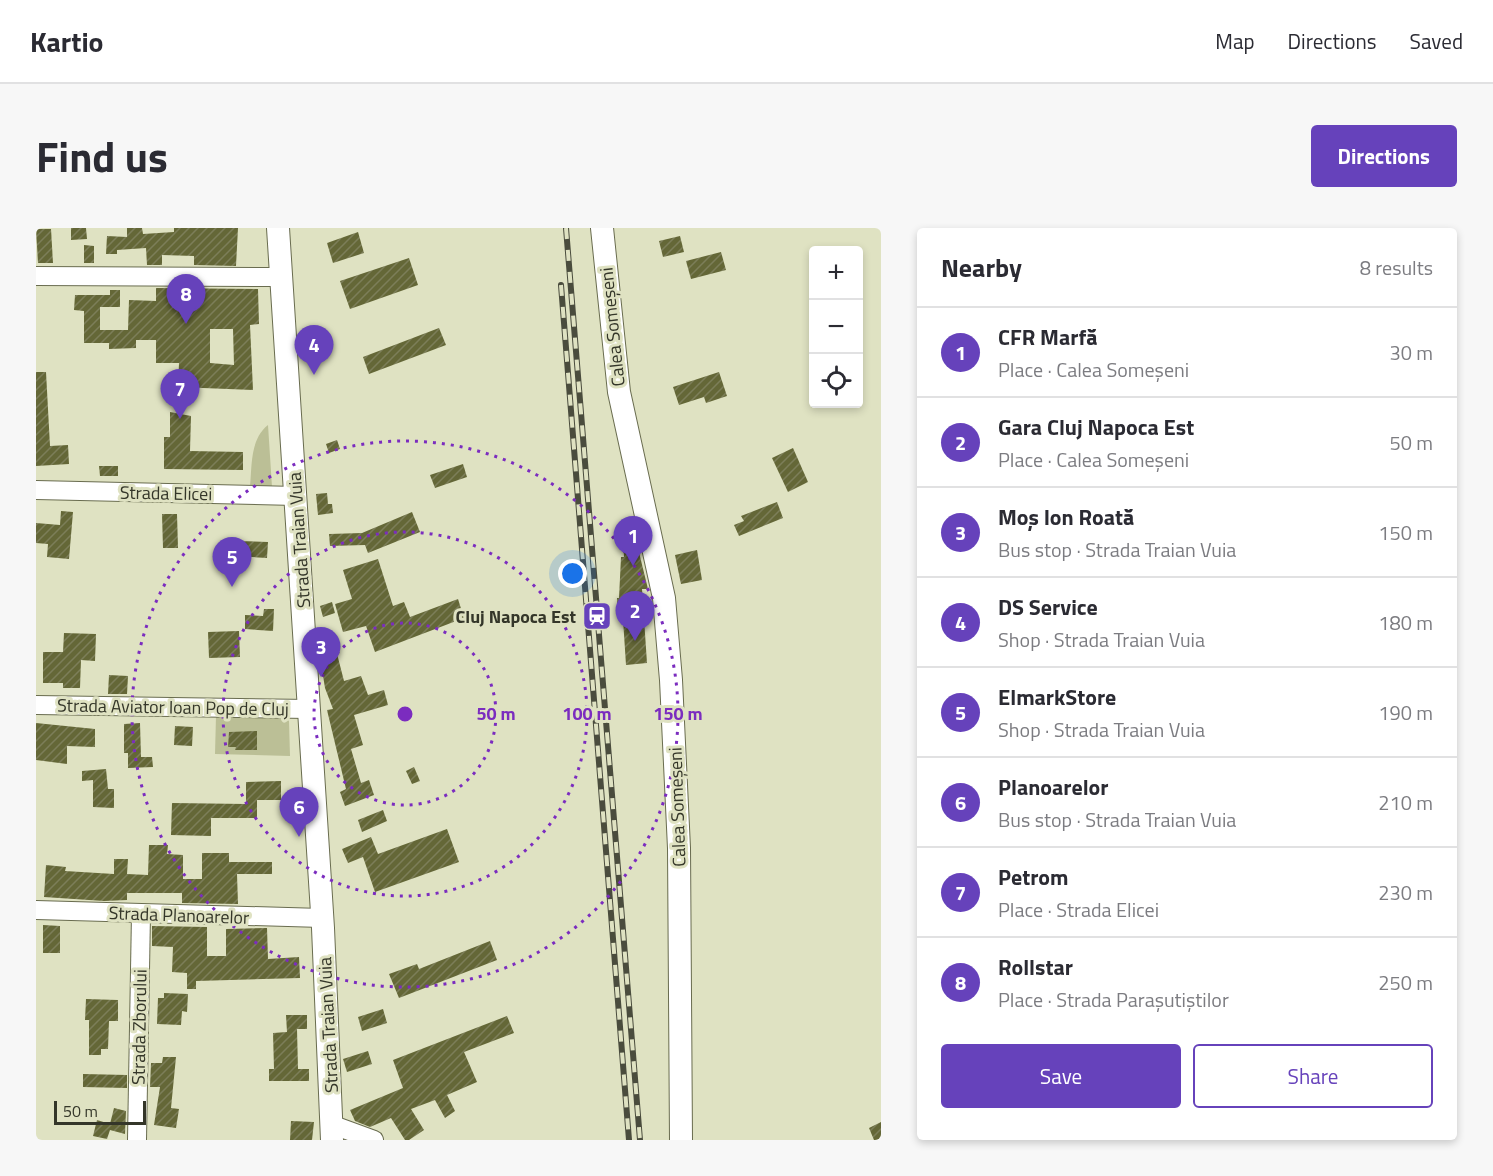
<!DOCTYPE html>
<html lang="en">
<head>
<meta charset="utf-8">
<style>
  body { margin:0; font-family:"Titillium Web",sans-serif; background:#f7f7f7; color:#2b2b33 }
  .controls { position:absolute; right:18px; top:18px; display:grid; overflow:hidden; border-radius:6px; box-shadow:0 3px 9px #0003 }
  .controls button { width:54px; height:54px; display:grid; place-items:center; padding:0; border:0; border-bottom:2px solid #e1e1e2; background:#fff; color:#2b2b33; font:30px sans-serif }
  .scale { position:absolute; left:18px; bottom:15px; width:92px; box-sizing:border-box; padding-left:6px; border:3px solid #343629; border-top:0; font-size:16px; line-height:21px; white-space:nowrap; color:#343629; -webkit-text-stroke:4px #dfe2c2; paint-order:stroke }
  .you { position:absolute; left:537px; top:346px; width:21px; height:21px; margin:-15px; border:4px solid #fff; border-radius:50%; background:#1a73e8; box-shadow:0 0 0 9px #1a73e833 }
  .badge { display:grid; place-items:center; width:39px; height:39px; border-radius:50%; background:#6642bb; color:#fff; font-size:20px; font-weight:700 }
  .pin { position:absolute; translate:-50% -50px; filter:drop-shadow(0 2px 3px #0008) }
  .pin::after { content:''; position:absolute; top:32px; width:21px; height:18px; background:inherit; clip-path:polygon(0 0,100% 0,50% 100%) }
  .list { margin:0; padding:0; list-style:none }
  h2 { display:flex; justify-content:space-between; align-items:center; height:78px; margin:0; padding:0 24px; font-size:26px }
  h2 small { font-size:20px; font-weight:400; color:#7c7c81 }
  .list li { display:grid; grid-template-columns:39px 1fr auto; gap:18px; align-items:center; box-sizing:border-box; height:90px; padding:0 24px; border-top:2px solid #e1e1e2 }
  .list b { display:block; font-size:22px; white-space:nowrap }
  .list p { margin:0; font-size:20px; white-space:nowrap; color:#7c7c81 }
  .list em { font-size:20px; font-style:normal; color:#7c7c81 }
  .actions { display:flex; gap:12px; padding:18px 24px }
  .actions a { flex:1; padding:14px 0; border:2px solid #6642bb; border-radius:6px; text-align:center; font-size:21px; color:#6642bb }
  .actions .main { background:#6642bb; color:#fff }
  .icon { flex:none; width:33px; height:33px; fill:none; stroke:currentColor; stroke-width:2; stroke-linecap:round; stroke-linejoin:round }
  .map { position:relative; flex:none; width:845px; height:912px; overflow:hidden; border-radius:6px }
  header { display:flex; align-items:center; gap:36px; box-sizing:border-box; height:84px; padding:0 30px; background:#fff; border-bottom:2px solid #e1e1e2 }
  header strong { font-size:28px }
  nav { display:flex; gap:33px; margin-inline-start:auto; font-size:21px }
  .intro { display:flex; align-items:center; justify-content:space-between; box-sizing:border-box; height:144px; padding:0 36px }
  h1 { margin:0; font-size:42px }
  .button { padding:15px 27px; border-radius:6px; background:#6642bb; color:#fff; font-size:21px; font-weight:700 }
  main { display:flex; gap:36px; padding:0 36px }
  aside { flex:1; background:#fff; border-radius:6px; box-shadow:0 3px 9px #0003 }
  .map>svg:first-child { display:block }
  .grass { fill:#bbbf96 }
  .building { fill:url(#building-hatch); fill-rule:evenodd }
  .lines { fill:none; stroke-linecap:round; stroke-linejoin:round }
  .minor-casing { stroke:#696c4f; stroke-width:20 }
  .major-casing { stroke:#696c4f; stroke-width:24 }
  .minor { stroke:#fff; stroke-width:18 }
  .major { stroke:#fff; stroke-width:22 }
  .rail-casing { stroke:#4a4c3d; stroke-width:6 }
  .rail { stroke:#dfe2c2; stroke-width:4; stroke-dasharray:11; stroke-linecap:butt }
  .ring { fill:none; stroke:#7b2cbf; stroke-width:3; stroke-dasharray:3 6 }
  .labels { text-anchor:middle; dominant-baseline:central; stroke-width:6; stroke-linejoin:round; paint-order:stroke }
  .street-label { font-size:18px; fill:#343629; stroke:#dfe2c2 }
  .poi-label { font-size:18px; font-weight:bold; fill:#343629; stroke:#dfe2c2; text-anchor:end }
  .centre { fill:#7b2cbf; stroke:#dfe2c2; stroke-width:3 }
  .ring-label { font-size:18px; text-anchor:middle; font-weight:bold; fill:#7b2cbf; stroke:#dfe2c2; stroke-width:6; stroke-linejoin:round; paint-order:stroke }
</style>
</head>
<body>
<header>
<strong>Kartio</strong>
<nav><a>Map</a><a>Directions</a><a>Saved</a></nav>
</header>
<div class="intro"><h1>Find us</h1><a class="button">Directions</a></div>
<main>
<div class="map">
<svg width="845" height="912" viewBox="0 0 845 912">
  <defs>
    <pattern id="building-hatch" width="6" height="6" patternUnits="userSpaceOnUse" patternTransform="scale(1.5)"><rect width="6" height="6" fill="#646737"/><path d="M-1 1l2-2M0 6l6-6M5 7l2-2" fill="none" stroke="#7c7e59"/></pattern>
  </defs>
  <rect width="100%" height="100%" fill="#dfe2c2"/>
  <g class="grass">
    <path d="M 232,197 L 236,259 L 214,259 C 216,238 214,211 232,197 Z"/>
    <polygon points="180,488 247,488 253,493 254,528 179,526"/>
  </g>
  <g class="building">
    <polygon points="35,0 50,0 51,11 35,12"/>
    <polygon points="91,0 106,0 107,6 138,4 138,0 202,0 200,38 158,37 158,28 126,27 126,37 111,37 110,20 81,22 81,26 70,26 71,8 91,9"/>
    <polygon points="0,1 15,1 17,35 2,35"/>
    <polygon points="322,4 328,25 297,35 291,15"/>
    <polygon points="644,8 648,24 627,29 623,13"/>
    <polygon points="48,17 58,18 58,35 48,35"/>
    <polygon points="685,24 690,42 655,51 650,33"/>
    <polygon points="373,30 382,57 314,81 304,53"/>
    <path d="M 120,60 L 222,61 L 223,96 L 214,97 L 217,162 L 142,159 L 143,135 L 120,135 L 120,112 L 100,112 L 100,120 L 73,121 L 73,115 L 48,115 L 48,83 L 38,82 L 39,67 L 74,67 L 74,62 L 84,62 L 84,79 L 64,79 L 64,102 L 92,102 L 93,72 L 120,73 ZM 174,101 L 197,101 L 198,137 L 174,135 Z"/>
    <polygon points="403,100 410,117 333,146 327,129"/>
    <polygon points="289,111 291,121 277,124 275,114"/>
    <polygon points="0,144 10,144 14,218 32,217 33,236 0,238"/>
    <polygon points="683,144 691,168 670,175 668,169 643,177 637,159"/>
    <polygon points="134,184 155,188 154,223 207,224 207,242 128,241 128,209 134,209"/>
    <polygon points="301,212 304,221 293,225 290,216"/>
    <polygon points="757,220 772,254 752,264 736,230"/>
    <polygon points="427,236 431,249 399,260 394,247"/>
    <polygon points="63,238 82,238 82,248 64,248"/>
    <polygon points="291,265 292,276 296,276 297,285 282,287 280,266"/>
    <polygon points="741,274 747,290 703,308 698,297 708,293 705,288"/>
    <polygon points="25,283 37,284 33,331 11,329 12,316 0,315 0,295 24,297"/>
    <polygon points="376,284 384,304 332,325 329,317 294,318 293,306 326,305"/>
    <polygon points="126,286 141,286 142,320 127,320"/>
    <polygon points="598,304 612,361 606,361 611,435 590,437 587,391 582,391 581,370 583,370 585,329 588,329 587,308 598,308"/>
    <polygon points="202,313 232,314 231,330 201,328"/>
    <polygon points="661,322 666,352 645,356 639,327"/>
    <polygon points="342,331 357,378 368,374 374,389 422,371 428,390 339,424 330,398 307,404 299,376 316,371 307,342"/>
    <polygon points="296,374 299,385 287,389 284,378"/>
    <polygon points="228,381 238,381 237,403 209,401 209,387 227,388"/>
    <polygon points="203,403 204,429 173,430 172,404"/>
    <polygon points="28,405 60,406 59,433 45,432 44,460 27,460 27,455 7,455 7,424 27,424"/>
    <polygon points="299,418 308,453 325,448 332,467 348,462 352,477 318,487 327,517 315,521 325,555 333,552 338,567 309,578 304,564 310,561 291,482 297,481 289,460 283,423"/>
    <polygon points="73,447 92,448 91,466 72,466"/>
    <polygon points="0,495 59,501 59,519 31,518 31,536 0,532"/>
    <polygon points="104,495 105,529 116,529 117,539 92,540 92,525 88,525 88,496"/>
    <polygon points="139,498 157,499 156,518 138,517"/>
    <polygon points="221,503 221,522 199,522 200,519 192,519 193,504"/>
    <polygon points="378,539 384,553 376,556 370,543"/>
    <polygon points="70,541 72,561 78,561 78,580 57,579 57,552 46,553 46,543"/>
    <polygon points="245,553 245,572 221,572 221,590 175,590 175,608 135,607 136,575 210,576 210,554"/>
    <polygon points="347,582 351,593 326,604 322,592"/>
    <polygon points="411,601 423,634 339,664 327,629 312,635 306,621 335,609 342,626"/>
    <polygon points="113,617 132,617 131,626 147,627 147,651 166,651 166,625 193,625 193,634 236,634 236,646 201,646 202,676 146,675 146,665 91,665 91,672 68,673 8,669 10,637 30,639 29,643 78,646 78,631 92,631 91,646 112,647"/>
    <polygon points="7,697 24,698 24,725 7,725"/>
    <polygon points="116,698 171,699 171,728 190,728 190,701 231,700 232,731 263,729 264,750 160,753 160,761 151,761 151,745 136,744 137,719 116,718"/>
    <polygon points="454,713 461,732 363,770 353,746 381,736 383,741"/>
    <polygon points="128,765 152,766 151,784 146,783 145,797 121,796 122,770 128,770"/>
    <polygon points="50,771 82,772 82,793 73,793 72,821 65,821 65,827 53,827 53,792 49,792"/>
    <polygon points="347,781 351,795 326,803 322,789"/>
    <polygon points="250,787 271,787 271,801 261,801 262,841 273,841 273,853 233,853 233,841 238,841 237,805 251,804"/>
    <polygon points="471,788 478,805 428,824 441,854 411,867 419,883 409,890 399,872 375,881 388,902 373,912 369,912 355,890 334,899 319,893 314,882 367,860 357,832"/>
    <polygon points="332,823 336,836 311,844 307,831"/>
    <polygon points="127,829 140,829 135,880 143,881 140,900 118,897 124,859 114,859 115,835 126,835"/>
    <polygon points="47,846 91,847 91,860 47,859"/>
    <polygon points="78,880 90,883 89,906 74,902 71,911 57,908 61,892 74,896"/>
    <polygon points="255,893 278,894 276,912 254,912"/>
    <polygon points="845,894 845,912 838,912 833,900"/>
  </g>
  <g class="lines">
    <g class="minor-casing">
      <g id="minor">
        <polyline points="0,48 245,49"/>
        <polyline points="0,262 260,268"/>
        <polyline points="0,477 274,481"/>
        <polyline points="0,682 286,690"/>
        <polyline points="297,897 338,912"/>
        <polyline points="101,912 105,686"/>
      </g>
    </g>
    <g class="major-casing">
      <g id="major">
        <polyline points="242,0 287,700 296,912"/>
        <polyline points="566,0 583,164 628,370 635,452 643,620 645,912"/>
      </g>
    </g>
    <use href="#minor" class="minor"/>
    <use href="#major" class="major"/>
    <g class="rail-casing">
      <g id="rail">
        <polyline points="530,0 604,912"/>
        <polyline points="525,57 593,912"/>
      </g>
    </g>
    <use href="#rail" class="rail"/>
  </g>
  <g class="ring">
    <circle cx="369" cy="486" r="91"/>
    <circle cx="369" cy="486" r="182"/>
    <circle cx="369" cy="486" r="273"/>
  </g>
  <defs>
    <g id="station-square" transform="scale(1.5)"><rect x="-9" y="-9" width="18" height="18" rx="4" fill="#6642bb" stroke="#dfe2c2"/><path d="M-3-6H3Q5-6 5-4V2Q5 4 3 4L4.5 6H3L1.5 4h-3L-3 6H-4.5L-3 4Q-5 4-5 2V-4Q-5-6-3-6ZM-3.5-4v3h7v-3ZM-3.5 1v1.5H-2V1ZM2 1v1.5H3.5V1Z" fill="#fff"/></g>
  </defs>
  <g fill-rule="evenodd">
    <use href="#station-square" x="561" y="388"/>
  </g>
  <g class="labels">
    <g class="street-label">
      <text transform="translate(576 99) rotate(-96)">Calea Someșeni</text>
      <text transform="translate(130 265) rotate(1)">Strada Elicei</text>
      <text transform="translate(263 312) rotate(-94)">Strada Traian Vuia</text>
      <text transform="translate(137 479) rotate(1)">Strada Aviator Ioan Pop de Cluj</text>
      <text transform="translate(641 579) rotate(-92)">Calea Someșeni</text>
      <text transform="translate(143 687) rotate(2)">Strada Planoarelor</text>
      <text transform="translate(292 797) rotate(-93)">Strada Traian Vuia</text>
      <text transform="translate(103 799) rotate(-89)">Strada Zborului</text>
    </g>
    <g class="poi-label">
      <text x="540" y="388">Cluj Napoca Est</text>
    </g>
  </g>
  <circle cx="369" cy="486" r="9" class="centre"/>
  <g class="ring-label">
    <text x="460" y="492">50 m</text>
    <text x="551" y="492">100 m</text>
    <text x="642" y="492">150 m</text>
  </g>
</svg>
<div class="controls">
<button>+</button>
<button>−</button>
<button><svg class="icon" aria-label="locate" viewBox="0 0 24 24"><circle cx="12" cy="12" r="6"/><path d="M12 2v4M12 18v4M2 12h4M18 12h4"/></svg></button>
</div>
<div class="scale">50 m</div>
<div class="you"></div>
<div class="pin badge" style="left:597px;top:338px">1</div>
<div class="pin badge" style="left:599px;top:413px">2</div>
<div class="pin badge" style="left:285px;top:449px">3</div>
<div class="pin badge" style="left:278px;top:147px">4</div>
<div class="pin badge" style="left:196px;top:359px">5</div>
<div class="pin badge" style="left:263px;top:609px">6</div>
<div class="pin badge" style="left:144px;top:191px">7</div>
<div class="pin badge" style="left:150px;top:96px">8</div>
</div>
<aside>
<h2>Nearby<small>8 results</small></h2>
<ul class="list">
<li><span class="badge">1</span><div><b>CFR Marfă</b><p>Place · Calea Someșeni</p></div><em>30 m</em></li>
<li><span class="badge">2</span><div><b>Gara Cluj Napoca Est</b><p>Place · Calea Someșeni</p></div><em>50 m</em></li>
<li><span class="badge">3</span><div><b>Moș Ion Roată</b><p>Bus stop · Strada Traian Vuia</p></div><em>150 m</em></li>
<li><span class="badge">4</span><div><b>DS Service</b><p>Shop · Strada Traian Vuia</p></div><em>180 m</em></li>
<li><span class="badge">5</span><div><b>ElmarkStore</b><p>Shop · Strada Traian Vuia</p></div><em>190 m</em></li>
<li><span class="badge">6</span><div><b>Planoarelor</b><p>Bus stop · Strada Traian Vuia</p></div><em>210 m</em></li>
<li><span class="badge">7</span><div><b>Petrom</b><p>Place · Strada Elicei</p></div><em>230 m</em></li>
<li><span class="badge">8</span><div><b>Rollstar</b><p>Place · Strada Parașutiștilor</p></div><em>250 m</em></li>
</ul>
<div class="actions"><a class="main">Save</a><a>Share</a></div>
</aside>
</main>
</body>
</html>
